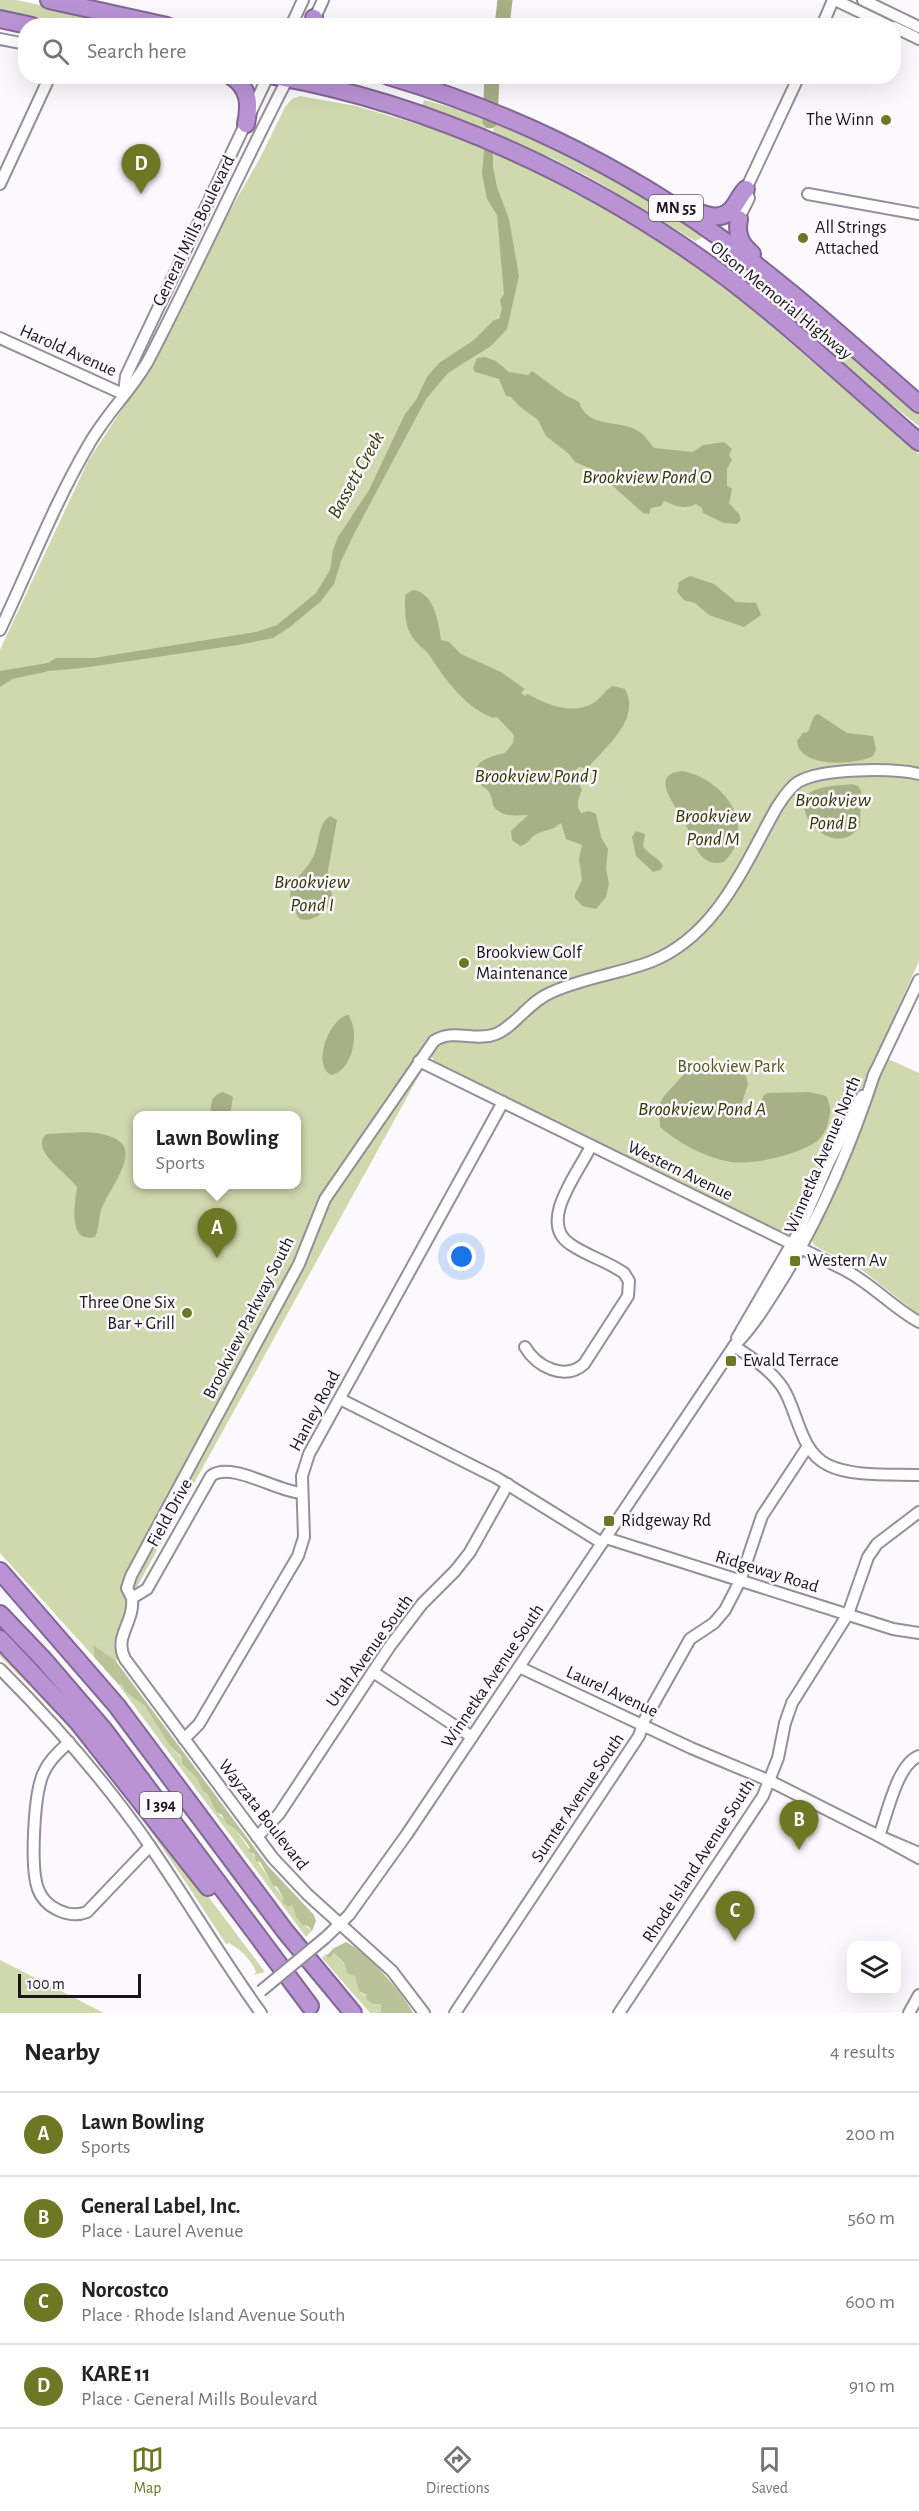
<!DOCTYPE html>
<html lang="en">
<head>
<meta charset="utf-8">
<style>
  body { margin:0; font-family:"Alegreya Sans",sans-serif; background:#f6f6f6; color:#222 }
  .controls { position:absolute; right:18px; bottom:18px; display:grid; overflow:hidden; border-radius:12px; box-shadow:0 6px 24px #0002 }
  .controls button { width:54px; height:54px; display:grid; place-items:center; padding:0; border:0; border-bottom:2px solid #e0e0e0; background:#fff; color:#222; font:30px sans-serif }
  .scale { position:absolute; left:18px; bottom:15px; width:123px; box-sizing:border-box; padding-left:6px; border:3px solid #181619; border-top:0; font-size:16px; line-height:21px; white-space:nowrap; color:#181619; -webkit-text-stroke:4px #fbf8fe; paint-order:stroke }
  .you { position:absolute; left:462px; top:1257px; width:21px; height:21px; margin:-15px; border:4px solid #fff; border-radius:50%; background:#1a73e8; box-shadow:0 0 0 9px #1a73e833 }
  .badge { display:grid; place-items:center; width:39px; height:39px; border-radius:50%; background:#6c7823; color:#fff; font-size:20px; font-weight:700 }
  .pin { position:absolute; translate:-50% -50px; filter:drop-shadow(0 2px 3px #0008) }
  .pin::after { content:''; position:absolute; top:32px; width:21px; height:18px; background:inherit; clip-path:polygon(0 0,100% 0,50% 100%) }
  .popup { position:absolute; left:133px; top:1111px; width:168px; height:78px; box-sizing:border-box; display:grid; place-content:center; border-radius:12px; background:#fff; filter:drop-shadow(0 2px 4px #0005); font-size:20px; white-space:nowrap; color:#767676 }
  .popup b { font-size:22px; color:#222 }
  .popup::after { content:''; position:absolute; left:50%; top:100%; margin-left:-12px; border:12px solid transparent; border-top-color:#fff }
  .list { margin:0; padding:0; list-style:none }
  h2 { display:flex; justify-content:space-between; align-items:center; height:78px; margin:0; padding:0 24px; font-size:26px }
  h2 small { font-size:20px; font-weight:400; color:#767676 }
  .list li { display:grid; grid-template-columns:39px 1fr auto; gap:18px; align-items:center; box-sizing:border-box; height:84px; padding:0 24px; border-top:2px solid #e0e0e0 }
  .list b { display:block; font-size:22px; white-space:nowrap }
  .list p { margin:0; font-size:20px; white-space:nowrap; color:#767676 }
  .list em { font-size:20px; font-style:normal; color:#767676 }
  .icon { flex:none; width:33px; height:33px; fill:none; stroke:currentColor; stroke-width:2; stroke-linecap:round; stroke-linejoin:round }
  .map { position:relative; flex:none; width:919px; height:2013px; overflow:hidden }
  .search { position:absolute; background:#fff; box-shadow:0 6px 24px #0002; left:18px; right:18px; top:18px; height:66px; display:flex; align-items:center; gap:15px; box-sizing:border-box; padding:0 21px; border-radius:24px; color:#767676; font-size:22px }
  .sheet { height:414px; background:#fff }
  nav { display:flex; justify-content:space-around; align-items:center; box-sizing:border-box; height:84px; border-top:2px solid #e0e0e0; background:#fff; font-size:16px; color:#767676 }
  nav a { display:grid; justify-items:center; gap:3px }
  nav .on { color:#6c7823 }
  .map>svg:first-child { display:block }
  .green { fill:#d0d8ae; fill-rule:evenodd }
  .forest { fill:#bac297 }
  .water { fill:#a8b086 }
  .lines { fill:none; stroke-linecap:round; stroke-linejoin:round }
  .river { stroke:#a8b086; stroke-width:15 }
  .minor-casing { stroke:#948f98; stroke-width:14 }
  .highway-casing { stroke:#816793; stroke-width:20 }
  .minor { stroke:#fff; stroke-width:10 }
  .highway { stroke:#ba93d5; stroke-width:16 }
  .minor-bridge-casing { stroke:#948f98; stroke-width:14; stroke-linecap:butt }
  .minor-bridge { stroke:#fff; stroke-width:10 }
  .poi-dot { fill:#6c7823; stroke:#fbf8fe; stroke-width:2 }
  .labels { text-anchor:middle; dominant-baseline:central; stroke-width:5; stroke-linejoin:round; paint-order:stroke }
  .shield { fill:#fbf8fe; stroke:#5c5a5e; stroke-width:1.5 }
  .shield-label { font-size:16px; font-weight:bold; fill:#181619 }
  .poi-label { font-size:18px; fill:#181619; stroke:#fbf8fe; text-anchor:start }
  .street-label { font-size:18px; fill:#181619; stroke:#fbf8fe }
  .park-label { font-size:18px; fill:#505915; stroke:#fbf8fe }
  .water-label { font-size:20px; font-style:italic; fill:#323904; stroke:#fbf8fe }
</style>
</head>
<body>
<div class="map">
<svg width="919" height="2013" viewBox="0 0 919 2013">
  <rect width="100%" height="100%" fill="#fbf8fe"/>
  <g class="green">
    <polygon points="0,0 16,0 133,25 68,25 0,12"/>
    <path d="M 300,96 L 356,106 L 441,131 L 505,157 L 609,211 L 691,262 L 737,297 L 919,454 L 919,961 L 875,1060 L 795,1227 L 788,1233 L 773,1229 L 436,1063 L 430,1055 C 438,1028 475,1044 495,1038 C 513,1032 532,1007 551,997 C 566,990 583,986 599,981 C 648,968 684,957 718,918 L 790,794 C 815,774 844,777 874,775 L 876,766 L 815,771 L 800,776 L 785,787 L 772,805 L 715,907 C 667,967 614,960 550,987 C 527,997 514,1018 495,1028 C 489,1032 480,1031 473,1031 C 435,1028 432,1034 411,1064 L 422,1070 L 128,1603 C 130,1624 106,1637 118,1658 L 116,1662 L 93,1646 L 94,1657 L 0,1553 L 0,650 L 88,461 L 132,394 L 181,309 L 228,214 L 260,158 L 285,107 L 292,99 ZM 138,1116 L 296,1116 L 296,1184 L 138,1184 Z"/>
    <polygon points="424,100 487,117 487,133 422,108"/>
    <polygon points="494,120 565,152 634,190 703,234 703,237 695,241 593,179 552,158 493,136"/>
    <polygon points="725,250 794,305 919,414 919,426 858,379 718,262 718,256"/>
    <polygon points="888,1059 919,1073 919,1315 862,1270 815,1246 812,1241"/>
    <path d="M 0,1645 L 15,1660 L 162,1835 L 265,1972 L 254,1975 L 256,1972 C 251,1959 241,1950 229,1943 L 226,1944 C 189,1887 153,1831 111,1778 C 77,1734 39,1695 0,1656 Z"/>
    <polygon points="118,1684 122,1685 144,1705 170,1746 181,1757 182,1764 197,1778 207,1793 216,1812 234,1827 280,1894 292,1905 294,1912 302,1923 312,1931 306,1937"/>
    <polygon points="334,1953 355,1976 361,1993 381,2004 381,2013 370,2013 322,1958 326,1954 330,1958"/>
    <polygon points="0,1960 104,2013 0,2013"/>
  </g>
  <g class="forest">
    <path d="M 93,1645 L 115,1660 L 268,1866 L 314,1915 L 316,1921 L 312,1931 L 308,1926 L 302,1925 L 296,1917 L 292,1905 L 288,1907 L 282,1902 L 284,1899 L 277,1887 L 273,1885 L 260,1862 L 256,1861 L 254,1854 L 248,1851 L 250,1848 C 245,1840 234,1826 227,1824 L 222,1815 L 216,1812 L 207,1793 L 203,1791 L 197,1778 L 182,1764 L 181,1756 L 170,1746 L 144,1705 L 127,1693 L 122,1685 L 118,1684 L 94,1657 Z"/>
    <path d="M 346,1942 C 367,1952 402,1992 413,2013 L 381,2013 L 381,2004 L 374,2004 L 367,2000 L 366,1995 L 359,1991 L 355,1976 L 347,1973 L 344,1963 L 334,1953 L 330,1958 L 326,1956 L 334,1948 Z"/>
  </g>
  <g class="water">
    <polygon points="486,149 493,152 493,167 497,187 509,219 519,276 507,329 491,346 448,373 426,399 355,532 341,561 334,584 320,602 290,627 273,638 238,645 82,668 49,671 12,679 0,687 0,671 48,663 56,658 94,658 256,632 277,625 316,593 330,570 333,550 338,537 369,490 405,414 416,400 427,377 439,363 474,340 494,320 499,319 502,309 500,300 504,294 497,215 487,199 482,173 484,151"/>
    <path d="M 485,357 L 496,361 L 509,372 L 528,375 L 532,371 L 565,395 L 579,402 C 588,431 624,418 641,433 C 646,437 650,443 654,448 L 693,452 L 703,445 L 724,442 L 732,449 L 729,455 L 732,460 L 727,468 L 727,486 L 732,489 L 729,503 L 739,514 L 741,520 L 737,524 L 724,523 L 703,513 L 702,508 L 696,504 C 684,510 676,506 664,501 L 661,506 L 651,508 L 649,514 L 643,513 L 596,471 L 575,462 L 569,454 L 546,436 L 538,420 L 518,405 L 511,397 L 506,396 L 499,379 L 475,372 L 473,368 L 477,358 Z"/>
    <polygon points="690,576 714,584 736,602 756,603 761,615 744,627 709,615 695,603 684,600 677,592 679,582"/>
    <path d="M 413,590 C 434,592 439,623 441,640 L 449,642 L 461,654 L 501,672 L 525,689 L 521,693 L 525,696 L 527,694 C 548,705 573,716 595,702 C 602,697 606,689 613,686 L 625,689 C 642,720 603,749 587,769 L 579,767 L 574,772 L 582,790 C 579,797 575,805 581,813 L 589,811 L 596,814 L 601,837 L 608,849 L 606,868 L 609,884 L 606,897 L 596,909 L 582,906 L 575,898 L 575,894 L 582,880 L 579,859 L 582,845 L 566,839 L 561,823 C 551,831 547,829 537,834 C 530,837 529,844 520,846 L 512,840 L 511,831 L 528,815 C 519,815 508,817 500,812 C 490,807 494,800 489,792 C 486,788 481,786 479,782 C 466,762 492,756 505,753 L 513,743 L 514,735 L 497,717 L 493,718 C 465,707 446,681 430,656 C 426,650 416,644 411,635 C 405,625 405,610 405,598 L 405,595 Z"/>
    <path d="M 818,714 L 847,733 L 873,736 L 876,750 L 873,756 C 856,765 799,769 797,741 L 803,733 L 808,732 L 814,716 Z"/>
    <path d="M 682,771 C 723,778 760,827 724,862 C 700,868 693,843 687,827 C 683,814 644,774 682,771 Z"/>
    <path d="M 852,784 L 858,786 L 861,791 L 860,826 C 836,862 786,811 811,792 C 822,785 840,786 852,784 Z"/>
    <path d="M 330,816 L 337,820 L 328,870 L 333,902 C 323,911 316,923 300,919 C 276,886 303,879 314,855 C 320,842 317,825 330,816 Z"/>
    <path d="M 636,831 L 645,834 L 643,846 C 648,855 659,857 663,866 L 660,870 L 653,872 L 636,856 L 632,837 Z"/>
    <path d="M 348,1015 C 361,1031 352,1072 331,1075 C 311,1064 330,1018 348,1015 Z"/>
    <path d="M 711,1063 L 721,1064 L 746,1076 L 748,1084 L 739,1112 L 747,1120 L 756,1111 L 764,1095 L 768,1093 L 809,1092 L 826,1096 C 831,1105 831,1113 828,1123 C 826,1130 822,1138 816,1142 C 797,1155 753,1165 730,1162 C 704,1157 680,1144 660,1127 L 659,1105 L 664,1096 L 686,1072 L 702,1064 Z"/>
    <path d="M 223,1092 L 233,1097 L 230,1115 L 211,1115 C 210,1105 211,1095 223,1092 Z"/>
    <path d="M 85,1132 C 150,1136 122,1169 103,1205 C 98,1215 100,1227 95,1237 C 67,1244 75,1202 77,1187 C 69,1174 29,1151 46,1134 Z"/>
  </g>
  <g class="lines">
    <g class="river">
      <polyline points="502,26 505,0"/>
      <polyline points="490,121 492,76"/>
    </g>
    <g class="minor-casing">
      <g id="minor">
        <polyline points="835,0 889,26"/>
        <polyline points="863,0 919,27"/>
        <polyline points="313,22 323,0"/>
        <polyline points="291,26 303,0"/>
        <polyline points="822,26 833,0"/>
        <polyline points="894,27 919,39"/>
        <polyline points="0,39 26,44"/>
        <polyline points="0,184 50,76"/>
        <polyline points="808,194 919,214"/>
        <polyline points="736,224 749,198 746,189 799,76"/>
        <polyline points="0,338 123,394"/>
        <polyline points="124,393 126,376 268,76"/>
        <path d="M 0,630 C 29,569 54,504 88,446 C 105,415 131,391 148,361 C 197,267 240,170 289,76"/>
        <path d="M 419,1061 L 845,1270 C 872,1284 892,1307 919,1322"/>
        <polyline points="873,1077 919,980"/>
        <polyline points="737,1338 798,1233 829,1162 862,1096"/>
        <path d="M 734,1346 C 752,1358 771,1370 783,1388 C 798,1412 800,1452 828,1465 C 851,1477 893,1474 919,1475"/>
        <path d="M 525,1347 C 537,1367 565,1381 584,1364 L 628,1296 L 629,1281 L 624,1273 C 607,1261 587,1256 570,1244 C 537,1222 579,1172 591,1146"/>
        <polyline points="340,1399 497,1478 602,1543"/>
        <path d="M 301,1493 C 276,1491 231,1461 211,1476 L 147,1589 L 132,1598 C 135,1622 113,1637 125,1659 L 273,1858 L 307,1894 L 392,1971 L 424,2013"/>
        <polyline points="606,1538 893,1629 919,1633"/>
        <path d="M 132,1598 L 127,1588 L 131,1576 L 299,1264 L 325,1199 L 434,1041 C 453,1028 476,1042 496,1034 C 514,1027 529,1002 550,993 C 582,978 618,974 650,962 C 717,936 744,865 777,807 C 783,798 789,788 798,782 C 822,768 892,768 919,774"/>
        <path d="M 519,1667 L 691,1748 L 770,1781 L 879,1836 C 887,1815 897,1764 919,1756"/>
        <path d="M 0,1669 C 55,1724 106,1782 150,1846 C 188,1901 222,1959 261,2013"/>
        <polyline points="373,1672 472,1737"/>
        <polyline points="184,1739 199,1724 298,1556 304,1537 302,1476 309,1454 503,1102"/>
        <path d="M 69,1742 C 59,1752 48,1761 43,1774 C 34,1795 30,1867 38,1889 C 45,1908 69,1919 87,1912 L 150,1846"/>
        <polyline points="257,1837 279,1814 390,1646 422,1604 455,1571 470,1552 508,1484"/>
        <polyline points="919,1853 879,1836 919,1858"/>
        <path d="M 325,1938 L 349,1915 L 407,1834 L 734,1346 C 755,1325 769,1300 785,1275 C 823,1211 852,1143 875,1072"/>
        <polyline points="455,2013 639,1736 645,1719 690,1639 714,1623 725,1610 740,1581 762,1516 808,1446"/>
        <polyline points="619,2013 763,1796 778,1758 785,1723 792,1703 848,1614 868,1557 877,1544 919,1512"/>
        <polyline points="909,2013 919,1995"/>
      </g>
    </g>
    <g class="highway-casing">
      <g id="highway">
        <polyline points="49,0 167,26"/>
        <polyline points="314,18 315,26"/>
        <polyline points="0,19 32,26"/>
        <path d="M 231,76 C 250,88 250,105 246,124"/>
        <path d="M 274,76 C 436,105 594,179 726,277 C 793,328 855,387 919,442"/>
        <path d="M 388,76 C 497,108 602,157 695,220 C 774,274 847,341 919,404"/>
        <path d="M 690,209 C 706,216 724,223 735,205 C 739,199 741,194 746,189"/>
        <path d="M 739,219 C 736,234 740,244 752,254"/>
        <polyline points="0,1571 117,1706 285,1931 353,2013"/>
        <polyline points="0,1614 44,1660 104,1730 310,2006"/>
        <polyline points="0,1639 78,1722 208,1887"/>
      </g>
    </g>
    <use href="#minor" class="minor"/>
    <use href="#highway" class="highway"/>
    <g class="minor-bridge-casing">
      <polyline id="minor-bridge" points="261,1991 325,1938"/>
    </g>
    <use href="#minor-bridge" class="minor-bridge"/>
  </g>
  <g class="poi-dot">
    <circle cx="886" cy="120" r="6"/>
    <circle cx="803" cy="238" r="6"/>
    <circle cx="464" cy="963" r="6"/>
    <rect x="789" y="1255" width="12" height="12" rx="3"/>
    <circle cx="187" cy="1313" r="6"/>
    <rect x="725" y="1355" width="12" height="12" rx="3"/>
    <rect x="603" y="1515" width="12" height="12" rx="3"/>
  </g>
  <g class="labels">
    <g class="shield">
      <rect x="649" y="195" width="54" height="26" rx="4.5"/>
      <rect x="140" y="1792" width="42" height="26" rx="4.5"/>
    </g>
    <g class="shield-label">
      <text x="676" y="208">MN 55</text>
      <text x="161" y="1805">I 394</text>
    </g>
    <g class="poi-label">
      <text x="874" y="120" text-anchor="end">The Winn</text>
      <text x="815" y="228">All Strings<tspan x="815" dy="21">Attached</tspan></text>
      <text x="476" y="953">Brookview Golf<tspan x="476" dy="21">Maintenance</tspan></text>
      <text x="807" y="1261">Western Av</text>
      <text x="175" y="1303" text-anchor="end">Three One Six<tspan x="175" dy="21">Bar + Grill</tspan></text>
      <text x="743" y="1361">Ewald Terrace</text>
      <text x="621" y="1521">Ridgeway Rd</text>
    </g>
    <g class="street-label">
      <text transform="translate(194 231) rotate(-64)">General Mills Boulevard</text>
      <text transform="translate(781 301) rotate(39)">Olson Memorial Highway</text>
      <text transform="translate(68 351) rotate(24)">Harold Avenue</text>
      <text transform="translate(823 1155) rotate(-67)">Winnetka Avenue North</text>
      <text transform="translate(680 1171) rotate(26)">Western Avenue</text>
      <text transform="translate(249 1318) rotate(-63)">Brookview Parkway South</text>
      <text transform="translate(315 1411) rotate(-62)">Hanley Road</text>
      <text transform="translate(170 1513) rotate(-61)">Field Drive</text>
      <text transform="translate(767 1572) rotate(17)">Ridgeway Road</text>
      <text transform="translate(370 1651) rotate(-54)">Utah Avenue South</text>
      <text transform="translate(493 1676) rotate(-56)">Winnetka Avenue South</text>
      <text transform="translate(612 1692) rotate(25)">Laurel Avenue</text>
      <text transform="translate(578 1798) rotate(-56)">Sumter Avenue South</text>
      <text transform="translate(263 1815) rotate(52)">Wayzata Boulevard</text>
      <text transform="translate(699 1861) rotate(-57)">Rhode Island Avenue South</text>
    </g>
    <g class="park-label">
      <text x="731" y="1067">Brookview Park</text>
    </g>
    <g class="water-label">
      <text transform="translate(356 475) rotate(-61)">Bassett Creek</text>
      <text x="647" y="477">Brookview Pond O</text>
      <text x="536" y="776">Brookview Pond J</text>
      <text x="833" y="800">Brookview<tspan x="833" dy="23">Pond B</tspan></text>
      <text x="713" y="816">Brookview<tspan x="713" dy="23">Pond M</tspan></text>
      <text x="312" y="882">Brookview<tspan x="312" dy="23">Pond I</tspan></text>
      <text x="702" y="1109">Brookview Pond A</text>
    </g>
  </g>
</svg>
<div class="controls">
<button><svg class="icon" aria-label="layers" viewBox="0 0 24 24"><path d="M12 4l9 5-9 5-9-5zM3 14l9 5 9-5"/></svg></button>
</div>
<div class="scale">100 m</div>
<div class="you"></div>
<div class="pin badge" style="left:217px;top:1258px">A</div>
<div class="popup"><b>Lawn Bowling</b>Sports</div>
<div class="pin badge" style="left:799px;top:1850px">B</div>
<div class="pin badge" style="left:735px;top:1941px">C</div>
<div class="pin badge" style="left:141px;top:194px">D</div>
<div class="search"><svg class="icon" aria-label="search" viewBox="0 0 24 24"><circle cx="10" cy="10" r="6"/><path d="M15 15l6 6"/></svg>Search here</div>
</div>
<section class="sheet">
<h2>Nearby<small>4 results</small></h2>
<ul class="list">
<li><span class="badge">A</span><div><b>Lawn Bowling</b><p>Sports</p></div><em>200 m</em></li>
<li><span class="badge">B</span><div><b>General Label, Inc.</b><p>Place · Laurel Avenue</p></div><em>560 m</em></li>
<li><span class="badge">C</span><div><b>Norcostco</b><p>Place · Rhode Island Avenue South</p></div><em>600 m</em></li>
<li><span class="badge">D</span><div><b>KARE 11</b><p>Place · General Mills Boulevard</p></div><em>910 m</em></li>
</ul>
</section>
<nav>
<a class="on"><svg class="icon" aria-label="map" viewBox="0 0 24 24"><path d="M3 6l6-2 6 2 6-2v14l-6 2-6-2-6 2zM9 4v14M15 6v14"/></svg>Map</a>
<a><svg class="icon" aria-label="directions" viewBox="0 0 24 24"><path d="M12 3l9 9-9 9-9-9zM9 14v-3h6M13 9l2 2-2 2"/></svg>Directions</a>
<a><svg class="icon" aria-label="saved" viewBox="0 0 24 24"><path d="M7 4h10v16l-5-4-5 4z"/></svg>Saved</a>
</nav>
</body>
</html>
